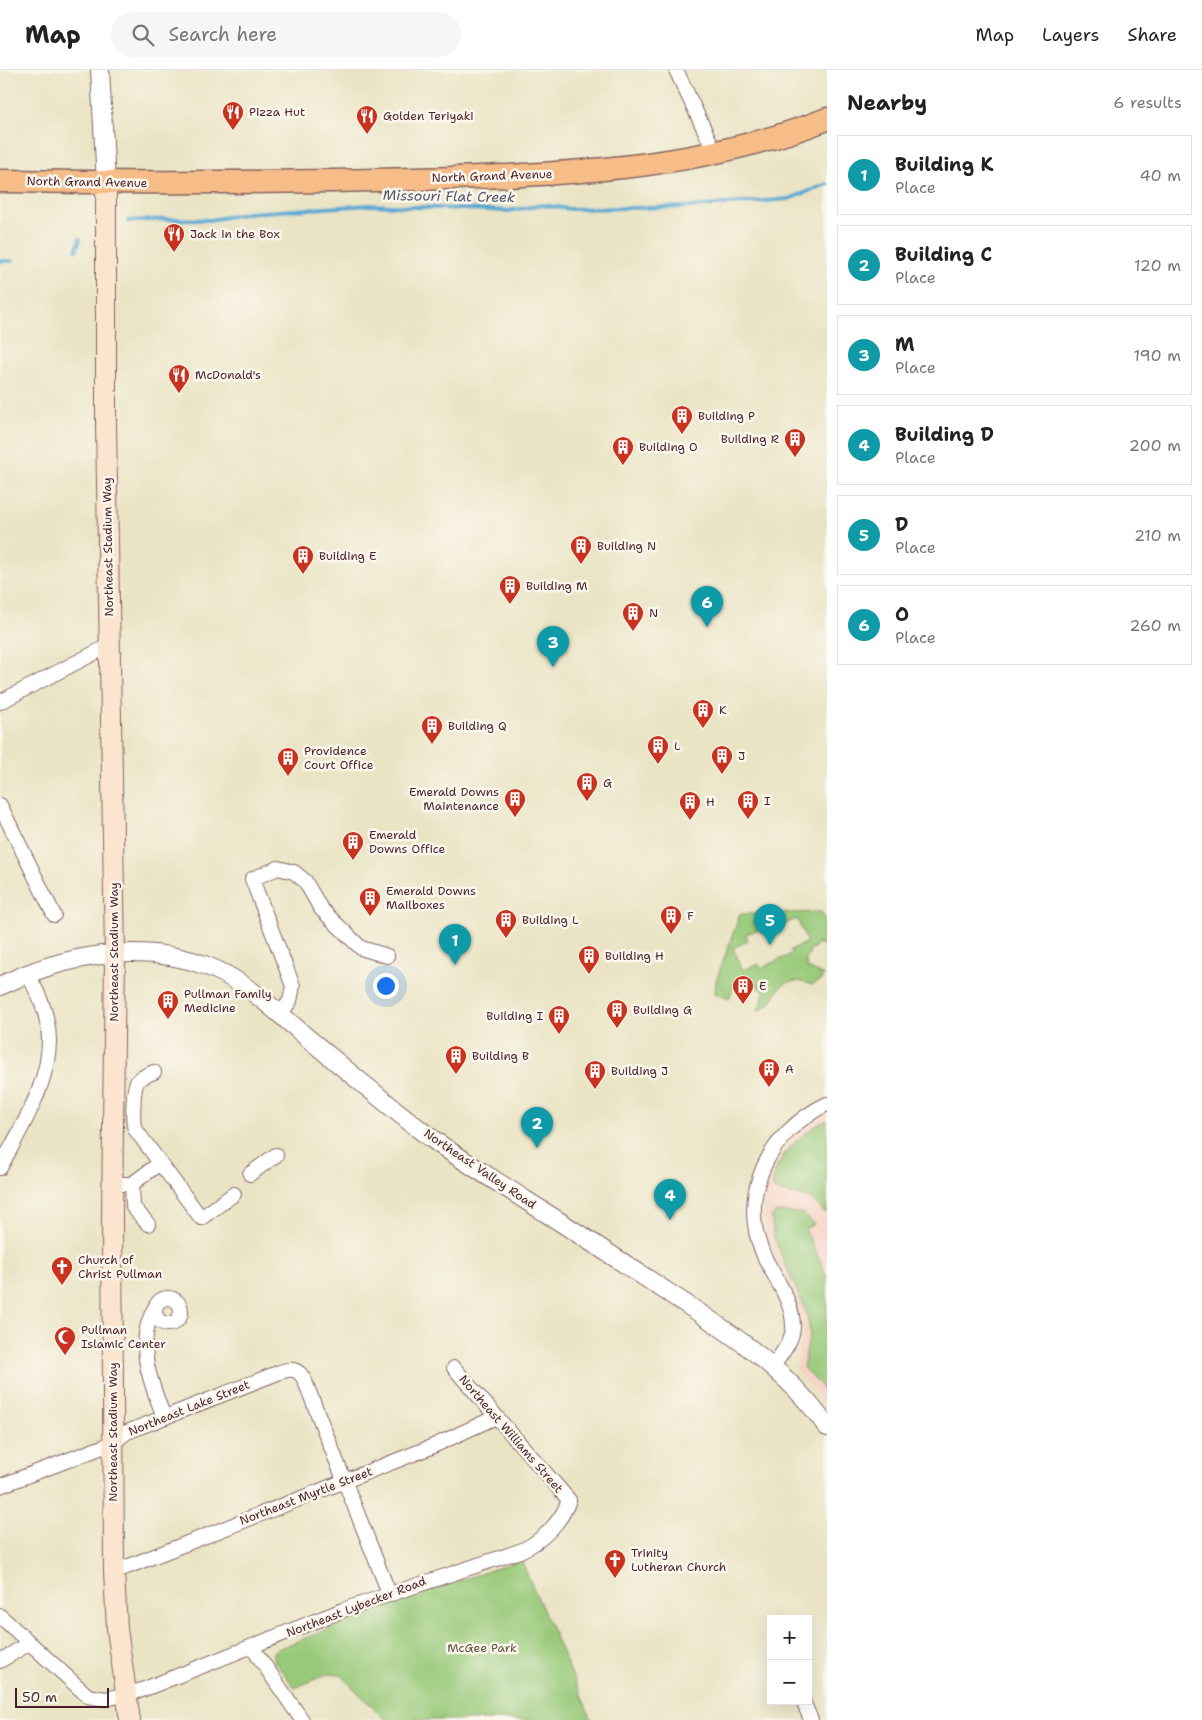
<!DOCTYPE html>
<html lang="en">
<head>
<meta charset="utf-8">
<style>
  body { margin:0; font-family:"Shantell Sans",sans-serif; background:#f6f6f6; color:#222 }
  .controls { position:absolute; right:15px; bottom:15px; display:grid; overflow:hidden; border-radius:0px; box-shadow:0 5px 20px #0002 }
  .controls button { width:45px; height:45px; display:grid; place-items:center; padding:0; border:0; border-bottom:1px solid #e0e0e0; background:#fff; color:#222; font:25px sans-serif }
  .scale { position:absolute; left:15px; bottom:12px; width:94px; box-sizing:border-box; padding-left:5px; border:2px solid #4a1f2b; border-top:0; font-size:14px; line-height:18px; white-space:nowrap; color:#4a1f2b; -webkit-text-stroke:4px #fbf7ec; paint-order:stroke }
  .you { position:absolute; left:385px; top:915px; width:18px; height:18px; margin:-12px; border:4px solid #fff; border-radius:50%; background:#1a73e8; box-shadow:0 0 0 8px #1a73e833 }
  .badge { display:grid; place-items:center; width:32px; height:32px; border-radius:50%; background:#c8321e; color:#fff; font-size:16px; font-weight:700 }
  .pin { position:absolute; translate:-50% -41px; filter:drop-shadow(0 1px 2px #0008) }
  .pin::after { content:''; position:absolute; top:26px; width:18px; height:15px; background:inherit; clip-path:polygon(0 0,100% 0,50% 100%) }
  .list { margin:0; padding:0; list-style:none }
  h2 { display:flex; justify-content:space-between; align-items:center; height:65px; margin:0; padding:0 20px; font-size:21px }
  h2 small { font-size:16px; font-weight:400; color:#767676 }
  .list li { display:grid; grid-template-columns:32px 1fr auto; gap:15px; align-items:center; box-sizing:border-box; height:80px; margin:0 10px 10px; padding:0 10px; border:1px solid #e0e0e0; border-radius:0px }
  .list b { display:block; font-size:19px; white-space:nowrap }
  .list p { margin:0; font-size:16px; white-space:nowrap; color:#767676 }
  .list em { font-size:16px; font-style:normal; color:#767676 }
  .icon { flex:none; width:28px; height:28px; fill:none; stroke:currentColor; stroke-width:2; stroke-linecap:round; stroke-linejoin:round }
  .map { position:relative; flex:none; width:827px; height:1650px; overflow:hidden }
  header { display:flex; align-items:center; gap:30px; box-sizing:border-box; height:70px; padding:0 25px; background:#fff; border-bottom:1px solid #e0e0e0 }
  header strong { font-size:24px }
  nav { display:flex; gap:28px; margin-inline-start:auto; font-size:18px }
  .search { width:350px; height:45px; background:#f6f6f6; display:flex; align-items:center; gap:12px; box-sizing:border-box; padding:0 18px; border-radius:28px; color:#767676; font-size:19px }
  main { display:flex }
  aside { flex:1; background:#fff }
  .map>svg:first-child { display:block }
  .built { fill:#f6d2c5 }
  .green { fill:#98c979; stroke:#717452; fill-rule:evenodd }
  .lines { fill:none; stroke-linecap:round; stroke-linejoin:round }
  .stream { stroke:#59a7d2; stroke-width:4 }
  .minor-casing { stroke:#826461; stroke-width:16 }
  .tertiary-casing { stroke:#826461; stroke-width:20 }
  .secondary-casing { stroke:#826461; stroke-width:22 }
  .primary-casing { stroke:#826461; stroke-width:25 }
  .minor { stroke:#fff; stroke-width:14 }
  .tertiary { stroke:#fff; stroke-width:18 }
  .secondary { stroke:#fce5cf; stroke-width:20 }
  .primary { stroke:#f7bd88; stroke-width:22 }
  .labels { text-anchor:middle; dominant-baseline:central; stroke-width:5; stroke-linejoin:round; paint-order:stroke }
  .poi-label { font-size:12px; fill:#4a1f2b; stroke:#fbf7ec; text-anchor:start }
  .street-label { font-size:12px; fill:#4a1f2b; stroke:#fbf7ec }
  .park-label { font-size:12px; fill:#615242; stroke:#fbf7ec }
  .water-label { font-size:14px; font-style:italic; fill:#50556e; stroke:#fbf7ec }
</style>
</head>
<body>
<header>
<strong>Map</strong>
<div class="search"><svg class="icon" aria-label="search" viewBox="0 0 24 24"><circle cx="10" cy="10" r="6"/><path d="M15 15l6 6"/></svg>Search here</div>
<nav><a>Map</a><a>Layers</a><a>Share</a></nav>
</header>
<main>
<div class="map">
<svg width="827" height="1650" viewBox="0 0 827 1650">
  <rect width="100%" height="100%" fill="#fbf7ec"/>
  <filter id="ink" filterUnits="userSpaceOnUse"><feTurbulence type="fractalNoise" baseFrequency=".02" numOctaves="2"/><feDisplacementMap in="SourceGraphic" scale="10" xChannelSelector="R" yChannelSelector="G"/><feConvolveMatrix kernelMatrix="1 2 1 2 8 2 1 2 1" color-interpolation-filters="sRGB"/></filter>
  <filter id="wash" filterUnits="userSpaceOnUse"><feTurbulence type="fractalNoise" baseFrequency=".0096" numOctaves="4" result="noise"/><feDisplacementMap in="SourceGraphic" scale="20" xChannelSelector="R" yChannelSelector="G"/><feGaussianBlur stdDeviation="1.12" result="paint"/><feColorMatrix in="noise" values="0 0 0 0 0 0 0 0 0 0 0 0 0 0 0 0 0 1.4 0 .05"/><feComposite in="paint" operator="in"/></filter>
  <g filter="url(#wash)">
    <rect width="100%" height="100%" fill="#eae4c5"/>
    <polygon class="built" points="827,1045 827,1344 815,1321 796,1300 803,1262 801,1246 769,1174 764,1147 766,1114 778,1089 804,1057"/>
    <g class="green">
      <path d="M 821,842 L 827,855 L 827,877 L 817,873 L 814,879 L 811,878 L 805,893 L 808,894 L 806,897 L 823,905 L 821,910 L 812,915 C 773,900 781,933 758,941 L 765,921 L 758,918 L 759,915 L 743,909 L 742,913 L 736,910 L 729,929 L 715,924 L 716,911 L 740,844 ZM 797,849 L 807,872 L 790,880 L 792,884 L 761,898 L 759,894 L 743,900 L 733,878 L 748,871 L 746,864 L 778,853 L 780,856 Z"/>
      <path d="M 827,1050 L 827,1142 L 824,1143 C 806,1117 795,1131 773,1118 C 771,1089 803,1061 827,1050 Z"/>
      <polygon points="776,1142 803,1143 814,1154 805,1159 827,1206 827,1328 820,1315 803,1298 810,1262 807,1244 774,1168 771,1147"/>
      <polygon points="521,1490 592,1650 386,1650 340,1605 327,1604 295,1618 273,1589 273,1582 275,1580 397,1532"/>
    </g>
    <g class="lines">
      <g class="stream">
        <polyline points="128,151 169,149 210,150 248,143 370,135 508,141 542,135 570,139 690,137 789,129 827,114"/>
        <polyline points="76,180 80,169"/>
        <polyline points="0,191 12,191"/>
      </g>
    </g>
  </g>
  <g filter="url(#ink)">
    <g class="lines">
      <g class="minor-casing">
        <g id="minor">
          <polyline points="676,0 715,82"/>
          <polyline points="0,632 110,575"/>
          <polyline points="0,735 54,845"/>
          <polyline points="280,944 290,931 293,916 252,809 278,798 294,802 305,811 321,839 361,878 387,886"/>
          <path d="M 154,1002 C 149,1004 140,1007 137,1012 C 133,1019 132,1053 135,1059 L 201,1148 L 234,1124"/>
          <path d="M 0,1098 C 22,1056 58,1001 47,952 C 44,934 35,918 27,902"/>
          <polyline points="250,1104 276,1085"/>
          <polyline points="112,1114 132,1114 160,1093"/>
          <polyline points="132,1114 133,1137 148,1154"/>
          <circle cx="168" cy="1241" r="13"/>
          <path d="M 156,1236 C 134,1272 150,1311 164,1347"/>
          <path d="M 773,1296 C 781,1284 793,1271 793,1256 C 793,1231 774,1207 764,1186 C 736,1124 770,1061 827,1034"/>
          <path d="M 0,1416 L 113,1373 L 127,1362 L 280,1302 C 292,1298 298,1299 304,1309 L 389,1523"/>
          <polyline points="114,1502 431,1377 496,1347"/>
          <path d="M 0,1546 L 88,1626 L 106,1629 L 142,1620 L 343,1540 L 520,1481 C 541,1472 561,1453 569,1430 L 454,1298"/>
          <polyline points="252,1577 302,1650"/>
          <polyline points="0,1591 28,1574"/>
          <polyline points="803,1631 811,1650"/>
        </g>
      </g>
      <g class="tertiary-casing">
        <g id="tertiary">
          <polyline points="100,0 106,113"/>
          <path d="M 0,916 C 63,885 140,871 207,896 C 244,910 275,940 304,965 C 344,998 383,1031 424,1063 C 456,1087 493,1109 527,1131 C 575,1161 622,1192 669,1223 C 728,1261 787,1299 827,1357"/>
        </g>
      </g>
      <g class="secondary-casing">
        <polyline id="secondary" points="106,113 106,356 115,884 112,1146 114,1502 117,1559 130,1650"/>
      </g>
      <g class="primary-casing">
        <path id="primary" d="M 0,111 C 138,113 276,113 415,109 C 553,105 696,101 827,49"/>
      </g>
      <use href="#minor" class="minor"/>
      <use href="#tertiary" class="tertiary"/>
      <use href="#secondary" class="secondary"/>
      <use href="#primary" class="primary"/>
    </g>
  </g>
  <defs>
    <g id="restaurant-pin" transform="scale(1.125)"><path d="M0 17L-7.5 6A9.5 9.5 0 1 1 7.5 6Z" fill="#c8321e" stroke="#fbf7ec"/><path d="M-5-6h1v4h1v-4h1v4h1v-4h1v5L-1.5 .5V6h-2V.5L-5-1ZM5-6V6H3V1.5H1.5Q1.5-4 5-6Z" fill="#fff"/></g>
    <g id="building-pin" transform="scale(1.125)"><path d="M0 17L-7.5 6A9.5 9.5 0 1 1 7.5 6Z" fill="#c8321e" stroke="#fbf7ec"/><path d="M-4-6H4V6H1V3H-1V6H-4ZM-2.5-4.3h1.7v1.8h-1.7ZM.8-4.3h1.7v1.8H.8ZM-2.5-1h1.7V.8h-1.7ZM.8-1h1.7V.8H.8Z" fill="#fff"/></g>
    <g id="church-pin" transform="scale(1.125)"><path d="M0 17L-7.5 6A9.5 9.5 0 1 1 7.5 6Z" fill="#c8321e" stroke="#fbf7ec"/><path d="M-1.2-6h2.4v3.5h3.3v2.4h-3.3V6h-2.4V-.1h-3.3v-2.4h3.3Z" fill="#fff"/></g>
    <g id="mosque-pin" transform="scale(1.125)"><path d="M0 17L-7.5 6A9.5 9.5 0 1 1 7.5 6Z" fill="#c8321e" stroke="#fbf7ec"/><path d="M3.5-4.9A6 6 0 1 0 3.5 4.9A5 5 0 1 1 3.5-4.9Z" fill="#fff"/></g>
  </defs>
  <g fill-rule="evenodd">
    <use href="#restaurant-pin" x="233" y="42"/>
    <use href="#restaurant-pin" x="367" y="46"/>
    <use href="#restaurant-pin" x="174" y="164"/>
    <use href="#restaurant-pin" x="179" y="305"/>
    <use href="#building-pin" x="682" y="346"/>
    <use href="#building-pin" x="795" y="369"/>
    <use href="#building-pin" x="623" y="377"/>
    <use href="#building-pin" x="581" y="476"/>
    <use href="#building-pin" x="303" y="486"/>
    <use href="#building-pin" x="510" y="516"/>
    <use href="#building-pin" x="633" y="543"/>
    <use href="#building-pin" x="703" y="640"/>
    <use href="#building-pin" x="432" y="656"/>
    <use href="#building-pin" x="658" y="676"/>
    <use href="#building-pin" x="722" y="686"/>
    <use href="#building-pin" x="288" y="688"/>
    <use href="#building-pin" x="587" y="713"/>
    <use href="#building-pin" x="515" y="729"/>
    <use href="#building-pin" x="748" y="731"/>
    <use href="#building-pin" x="690" y="732"/>
    <use href="#building-pin" x="353" y="772"/>
    <use href="#building-pin" x="370" y="828"/>
    <use href="#building-pin" x="671" y="846"/>
    <use href="#building-pin" x="506" y="850"/>
    <use href="#building-pin" x="589" y="886"/>
    <use href="#building-pin" x="743" y="916"/>
    <use href="#building-pin" x="168" y="931"/>
    <use href="#building-pin" x="617" y="940"/>
    <use href="#building-pin" x="559" y="946"/>
    <use href="#building-pin" x="456" y="986"/>
    <use href="#building-pin" x="769" y="999"/>
    <use href="#building-pin" x="595" y="1001"/>
    <use href="#church-pin" x="62" y="1197"/>
    <use href="#mosque-pin" x="65" y="1267"/>
    <use href="#church-pin" x="615" y="1490"/>
  </g>
  <g class="labels">
    <g class="poi-label">
      <text x="249" y="42">Pizza Hut</text>
      <text x="383" y="46">Golden Teriyaki</text>
      <text x="190" y="164">Jack in the Box</text>
      <text x="195" y="305">McDonald's</text>
      <text x="698" y="346">Building P</text>
      <text x="779" y="369" text-anchor="end">Building R</text>
      <text x="639" y="377">Building O</text>
      <text x="597" y="476">Building N</text>
      <text x="319" y="486">Building E</text>
      <text x="526" y="516">Building M</text>
      <text x="649" y="543">N</text>
      <text x="719" y="640">K</text>
      <text x="448" y="656">Building Q</text>
      <text x="674" y="676">L</text>
      <text x="304" y="681">Providence<tspan x="304" dy="14">Court Office</tspan></text>
      <text x="738" y="686">J</text>
      <text x="603" y="713">G</text>
      <text x="499" y="722" text-anchor="end">Emerald Downs<tspan x="499" dy="14">Maintenance</tspan></text>
      <text x="764" y="731">I</text>
      <text x="706" y="732">H</text>
      <text x="369" y="765">Emerald<tspan x="369" dy="14">Downs Office</tspan></text>
      <text x="386" y="821">Emerald Downs<tspan x="386" dy="14">Mailboxes</tspan></text>
      <text x="687" y="846">F</text>
      <text x="522" y="850">Building L</text>
      <text x="605" y="886">Building H</text>
      <text x="759" y="916">E</text>
      <text x="184" y="924">Pullman Family<tspan x="184" dy="14">Medicine</tspan></text>
      <text x="633" y="940">Building G</text>
      <text x="543" y="946" text-anchor="end">Building I</text>
      <text x="472" y="986">Building B</text>
      <text x="785" y="999">A</text>
      <text x="611" y="1001">Building J</text>
      <text x="78" y="1190">Church of<tspan x="78" dy="14">Christ Pullman</tspan></text>
      <text x="81" y="1260">Pullman<tspan x="81" dy="14">Islamic Center</tspan></text>
      <text x="631" y="1483">Trinity<tspan x="631" dy="14">Lutheran Church</tspan></text>
    </g>
    <g class="street-label">
      <text transform="translate(492 106) rotate(-2)">North Grand Avenue</text>
      <text transform="translate(87 112) rotate(1)">North Grand Avenue</text>
      <text transform="translate(108 477) rotate(-91)">Northeast Stadium Way</text>
      <text transform="translate(114 882) rotate(-90)">Northeast Stadium Way</text>
      <text transform="translate(480 1099) rotate(34)">Northeast Valley Road</text>
      <text transform="translate(189 1338) rotate(-22)">Northeast Lake Street</text>
      <text transform="translate(113 1362) rotate(-90)">Northeast Stadium Way</text>
      <text transform="translate(511 1364) rotate(49)">Northeast Williams Street</text>
      <text transform="translate(306 1426) rotate(-21)">Northeast Myrtle Street</text>
      <text transform="translate(356 1537) rotate(-21)">Northeast Lybecker Road</text>
    </g>
    <g class="park-label">
      <text x="482" y="1578">McGee Park</text>
    </g>
    <g class="water-label">
      <text transform="translate(449 126) rotate(1)">Missouri Flat Creek</text>
    </g>
  </g>
</svg>
<div class="controls">
<button>+</button>
<button>−</button>
</div>
<div class="scale">50 m</div>
<div class="you"></div>
<div class="pin badge" style="left:455px;top:895px;background:#0f9aa8">1</div>
<div class="pin badge" style="left:537px;top:1078px;background:#0f9aa8">2</div>
<div class="pin badge" style="left:553px;top:597px;background:#0f9aa8">3</div>
<div class="pin badge" style="left:670px;top:1150px;background:#0f9aa8">4</div>
<div class="pin badge" style="left:770px;top:875px;background:#0f9aa8">5</div>
<div class="pin badge" style="left:707px;top:557px;background:#0f9aa8">6</div>
</div>
<aside>
<h2>Nearby<small>6 results</small></h2>
<ul class="list">
<li><span class="badge" style="background:#0f9aa8">1</span><div><b>Building K</b><p>Place</p></div><em>40 m</em></li>
<li><span class="badge" style="background:#0f9aa8">2</span><div><b>Building C</b><p>Place</p></div><em>120 m</em></li>
<li><span class="badge" style="background:#0f9aa8">3</span><div><b>M</b><p>Place</p></div><em>190 m</em></li>
<li><span class="badge" style="background:#0f9aa8">4</span><div><b>Building D</b><p>Place</p></div><em>200 m</em></li>
<li><span class="badge" style="background:#0f9aa8">5</span><div><b>D</b><p>Place</p></div><em>210 m</em></li>
<li><span class="badge" style="background:#0f9aa8">6</span><div><b>O</b><p>Place</p></div><em>260 m</em></li>
</ul>
</aside>
</main>
</body>
</html>
